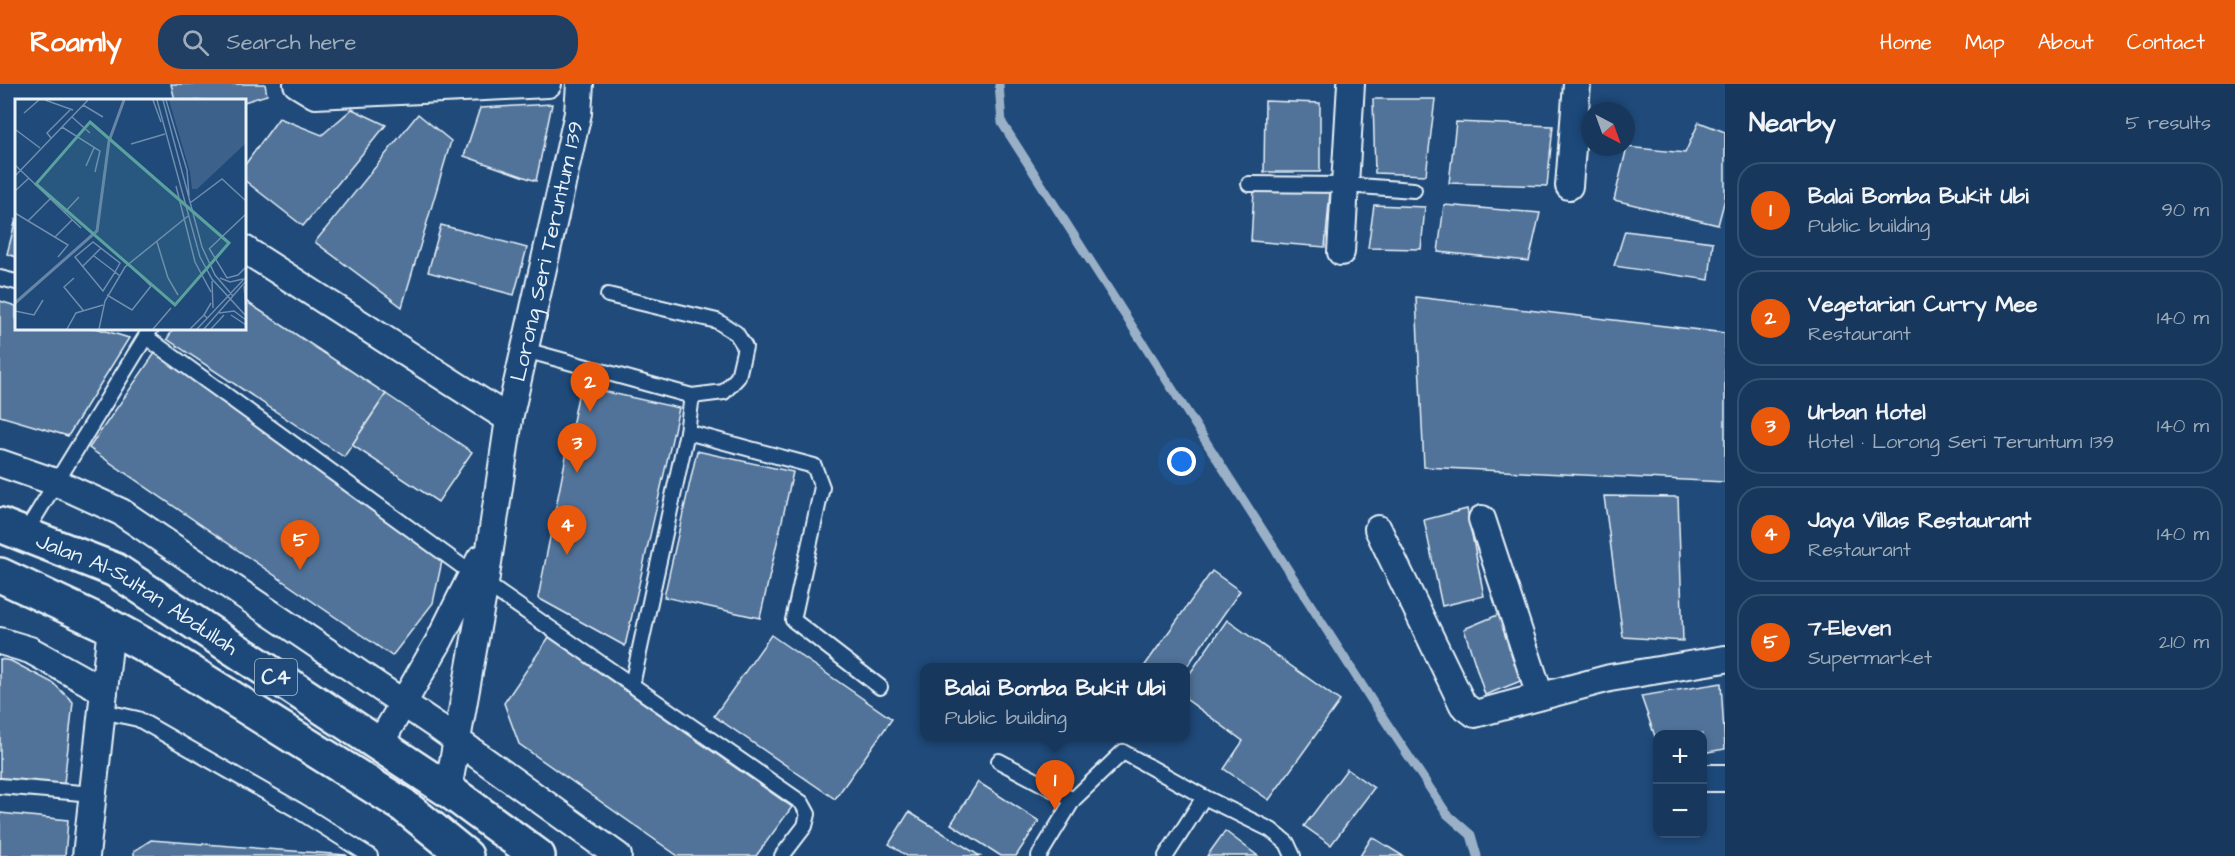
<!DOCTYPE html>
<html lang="en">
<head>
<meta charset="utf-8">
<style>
  body { margin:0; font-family:"Architects Daughter",sans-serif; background:#203f62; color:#f1f3f6 }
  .controls { position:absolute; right:18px; bottom:18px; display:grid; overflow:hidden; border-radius:12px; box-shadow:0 3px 9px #0003 }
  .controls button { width:54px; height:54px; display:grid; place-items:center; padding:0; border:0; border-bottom:2px solid #365272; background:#17385c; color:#f1f3f6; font:30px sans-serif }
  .compass { position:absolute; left:1581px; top:18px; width:54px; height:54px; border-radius:50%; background:#17385c; box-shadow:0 3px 9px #0003; rotate:139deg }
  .you { position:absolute; left:1182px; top:378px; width:21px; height:21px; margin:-15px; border:4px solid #fff; border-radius:50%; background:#1a73e8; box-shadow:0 0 0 9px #1a73e833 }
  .badge { display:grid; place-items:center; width:39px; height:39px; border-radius:50%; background:#ea580c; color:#fff; font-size:20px; font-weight:700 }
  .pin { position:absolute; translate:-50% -50px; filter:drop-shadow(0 2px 3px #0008) }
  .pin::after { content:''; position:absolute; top:32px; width:21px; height:18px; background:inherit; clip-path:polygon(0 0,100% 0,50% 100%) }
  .popup { position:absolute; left:920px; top:579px; width:270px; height:78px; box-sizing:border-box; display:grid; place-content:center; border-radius:12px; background:#17385c; filter:drop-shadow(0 2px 4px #0005); font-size:20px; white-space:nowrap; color:#9eacbb }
  .popup b { font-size:22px; color:#f1f3f6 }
  .popup::after { content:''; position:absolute; left:50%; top:100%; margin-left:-12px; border:12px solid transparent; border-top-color:#17385c }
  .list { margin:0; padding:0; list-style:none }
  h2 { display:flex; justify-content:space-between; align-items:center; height:78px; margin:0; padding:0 24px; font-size:26px }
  h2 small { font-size:20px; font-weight:400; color:#9eacbb }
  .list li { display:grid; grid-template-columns:39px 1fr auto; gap:18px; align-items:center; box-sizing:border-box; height:96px; margin:0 12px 12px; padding:0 12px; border:2px solid #365272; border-radius:24px }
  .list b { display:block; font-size:22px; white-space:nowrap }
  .list p { margin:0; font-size:20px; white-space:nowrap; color:#9eacbb }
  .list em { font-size:20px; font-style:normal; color:#9eacbb }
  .icon { flex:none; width:33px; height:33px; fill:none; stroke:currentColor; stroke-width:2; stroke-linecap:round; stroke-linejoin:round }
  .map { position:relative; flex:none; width:1725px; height:772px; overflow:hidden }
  header { display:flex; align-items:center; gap:36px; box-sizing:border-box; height:84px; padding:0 30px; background:#ea580c; color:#fff }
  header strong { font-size:28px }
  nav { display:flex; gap:33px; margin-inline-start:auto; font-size:21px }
  .search { width:420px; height:54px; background:#203f62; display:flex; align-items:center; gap:15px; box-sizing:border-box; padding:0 21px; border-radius:24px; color:#9eacbb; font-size:22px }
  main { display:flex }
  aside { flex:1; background:#17385c }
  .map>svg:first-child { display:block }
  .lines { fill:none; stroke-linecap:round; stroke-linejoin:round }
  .stream { stroke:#9ab0c7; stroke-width:9 }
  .building { fill:#517399; stroke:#e8f1f8; stroke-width:1.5 }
  .service-casing { stroke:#e8f1f8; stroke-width:18 }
  .minor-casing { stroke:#e8f1f8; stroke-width:30 }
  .primary-casing { stroke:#e8f1f8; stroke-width:38 }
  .service { stroke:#1f4a7a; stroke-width:14 }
  .minor { stroke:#1f4a7a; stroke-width:26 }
  .primary { stroke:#1f4a7a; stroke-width:33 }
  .labels { text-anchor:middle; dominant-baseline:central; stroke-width:4.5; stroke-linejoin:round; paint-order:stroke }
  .shield { fill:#1f4a7a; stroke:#acbfd2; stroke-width:1.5 }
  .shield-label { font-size:21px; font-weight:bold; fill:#e8f1f8 }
  .street-label { font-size:22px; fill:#e8f1f8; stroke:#1f4a7a }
  .inset-river { fill:none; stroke:#6685a7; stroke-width:3 }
  .inset-road { fill:none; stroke:#6f8dac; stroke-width:1.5 }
  .view { fill:#5ba19e; fill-opacity:0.15; stroke:#5ba19e; stroke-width:3 }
  .inset-edge { fill:none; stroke:#e8f1f8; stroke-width:3 }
</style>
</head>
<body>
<header>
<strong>Roamly</strong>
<div class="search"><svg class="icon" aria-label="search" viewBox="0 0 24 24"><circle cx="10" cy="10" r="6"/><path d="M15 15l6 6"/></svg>Search here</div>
<nav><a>Home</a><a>Map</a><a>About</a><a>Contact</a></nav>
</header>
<main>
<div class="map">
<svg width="1725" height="772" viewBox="0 0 1725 772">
  <rect width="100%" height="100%" fill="#1f4a7a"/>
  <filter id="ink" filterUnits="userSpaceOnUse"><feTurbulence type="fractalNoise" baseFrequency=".0167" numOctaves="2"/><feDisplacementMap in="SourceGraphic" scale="12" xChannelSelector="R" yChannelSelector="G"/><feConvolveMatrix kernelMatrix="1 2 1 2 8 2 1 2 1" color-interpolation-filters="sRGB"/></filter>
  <g filter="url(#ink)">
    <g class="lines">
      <polyline class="stream" points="999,0 1002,39 1374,620 1447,730 1471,751 1477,772"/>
    </g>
    <g class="building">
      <polygon points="171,0 265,0 267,11 244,18 175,16"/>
      <polygon points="1373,15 1435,15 1426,91 1375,89"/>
      <polygon points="1265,17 1320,19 1320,88 1264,88"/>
      <polygon points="552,20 536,97 464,72 480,24"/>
      <polygon points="352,25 386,41 303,142 244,96 244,82 279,34 322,51"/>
      <polygon points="418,30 451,57 402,223 315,158"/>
      <polygon points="1456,38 1553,42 1547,102 1449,99"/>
      <polygon points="1699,38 1725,48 1725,115 1718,141 1614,116 1627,63 1685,69"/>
      <polygon points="1254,106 1330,108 1325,163 1251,157"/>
      <polygon points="1374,121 1425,123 1421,165 1368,164"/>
      <polygon points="1444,121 1540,129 1529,177 1438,168"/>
      <polygon points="16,135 16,173 7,170"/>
      <polygon points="441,141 527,164 514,211 428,188"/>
      <polygon points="1625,147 1713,158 1709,196 1614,182"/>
      <polygon points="1416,213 1725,249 1725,398 1424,383"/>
      <polygon points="244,216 386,310 344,373 167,255 174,244 244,244"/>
      <polygon points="0,217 16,222 16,244 96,244 129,254 68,352 0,332"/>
      <polygon points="155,269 442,477 433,519 392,572 89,364"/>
      <polygon points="580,302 679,324 625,562 538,514"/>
      <polygon points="386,310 472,368 438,418 352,361"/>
      <polygon points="697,367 793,388 760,534 664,513"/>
      <polygon points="1604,412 1678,413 1683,557 1623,553"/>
      <polygon points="1467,425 1484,512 1442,522 1424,436"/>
      <polygon points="1212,487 1240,507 1186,584 1143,584"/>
      <polygon points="1507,527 1531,593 1485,611 1464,545"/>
      <polygon points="1227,536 1340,617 1269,716 1224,685 1243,657 1186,615 1186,595"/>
      <polygon points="771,551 892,635 835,715 714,632"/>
      <polygon points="549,553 792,723 756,772 678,772 519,660 504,619"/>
      <polygon points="0,575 11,577 53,599 73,618 63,708 0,701"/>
      <polygon points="1721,599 1725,665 1702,669 1702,650 1658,650 1658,661 1641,612"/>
      <polygon points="1347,685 1374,704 1331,761 1304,742"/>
      <polygon points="978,698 1039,737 1016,772 1001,772 951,740"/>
      <polygon points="909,728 980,772 907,772 889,760"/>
      <polygon points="0,729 68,736 65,772 0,772"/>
      <polygon points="1225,747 1258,772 1207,772"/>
      <polygon points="1372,753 1403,772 1360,772"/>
      <polygon points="151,756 346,771 347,772 134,772 134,767"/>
    </g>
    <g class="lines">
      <g class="service-casing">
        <g id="service">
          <polyline points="1249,100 1345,101 1414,106"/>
          <polyline points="0,194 16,198"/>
          <polyline points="608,211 717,237 736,249 745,263 738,293 724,308 692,312"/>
          <polyline points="146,253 485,499 802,719 808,730 805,742 782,772"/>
          <polyline points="525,266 692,312 687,348 632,601"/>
          <polyline points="687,348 814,382 822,403 793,536 880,603"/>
          <polyline points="25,449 151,244"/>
          <polyline points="102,627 138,635 297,726 370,772"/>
          <polyline points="999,677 1073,716"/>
          <polyline points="0,702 93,710"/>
          <polyline points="1039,772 1073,716 1123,668 1204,713 1271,746 1287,759 1293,772"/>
          <polyline points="1166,772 1204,713"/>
        </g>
      </g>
      <g class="minor-casing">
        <g id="minor">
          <polyline points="297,0 315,11 548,0"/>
          <polyline points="1569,102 1577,0"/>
          <polyline points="244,165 509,335"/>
          <polyline points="1341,168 1351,0"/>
          <polyline points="0,379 55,398 121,428 434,640 618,772"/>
          <polyline points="1482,435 1540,612"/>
          <polyline points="1378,445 1463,621 1475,630 1610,594 1725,575"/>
          <polyline points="0,557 30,566 104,607"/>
          <polyline points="379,661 439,557 480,475"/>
          <polyline points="1702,694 1725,694"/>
          <path id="s1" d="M 448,706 L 485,499 L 509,335 L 578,29 L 580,0"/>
          <polyline points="86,772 111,543"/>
        </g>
      </g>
      <g class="primary-casing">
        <g id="primary">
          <path id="s2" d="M 0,441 L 115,486 L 448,706 L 538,772"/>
          <polyline points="0,491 111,543 168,574 403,721 466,772"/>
        </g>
      </g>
      <use href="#service" class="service"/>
      <use href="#minor" class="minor"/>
      <use href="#primary" class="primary"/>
    </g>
  </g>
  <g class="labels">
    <rect class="shield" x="255" y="575" width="42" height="36" rx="4.5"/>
    <g class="shield-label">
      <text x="276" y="593">C4</text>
    </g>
    <g class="street-label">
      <text stroke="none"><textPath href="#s1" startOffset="548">Lorong Seri Teruntum 139</textPath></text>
      <text stroke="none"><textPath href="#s2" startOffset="154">Jalan Al-Sultan Abdullah</textPath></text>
    </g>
  </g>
  <g transform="translate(15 15)">
    <rect width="231" height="231" fill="#1f4a7a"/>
    <path d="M 154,1 L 231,1 L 231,44 L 182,90 L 177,90 L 175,73 Z" fill="#3c628c"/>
    <path class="inset-river" d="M 0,204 L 82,132 L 94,42 L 109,1"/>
    <path class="inset-road" d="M 30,1 L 58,11M 138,1 L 146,23M 142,1 L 185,158 L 197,180 L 231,217M 148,1 L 187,148 L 200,176 L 218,197M 151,1 L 172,71 L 174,97M 68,6 L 88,18M 9,14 L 24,1M 57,18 L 75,34M 47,28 L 85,52 L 80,73M 1,31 L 25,49M 36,39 L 32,34 L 56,10M 116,45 L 150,35M 0,66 L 66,129M 71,67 L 79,49M 0,77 L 73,1M 161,87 L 180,163 L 196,193M 0,92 L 14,79M 175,104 L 207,80 L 231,102M 50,113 L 64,98M 0,114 L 53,146 L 43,158M 13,122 L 36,99M 40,138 L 57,121M 142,143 L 153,179 L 163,196M 194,149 L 212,179 L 223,176 L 231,168M 194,150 L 231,115M 79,157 L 100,173 L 105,164 L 78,143 L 60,158 L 88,192 L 100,173 L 105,177M 67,168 L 86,149M 59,179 L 49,188 L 68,211M 205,179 L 215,183 L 228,180M 197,182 L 198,209M 229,187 L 231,210M 92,196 L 117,211 L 136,187 L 113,165M 0,212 L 19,216 L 28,201M 204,214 L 219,212 L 231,221M 216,216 L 231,226M 192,219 L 189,216 L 196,204M 52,230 L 61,214 L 88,206M 84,230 L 90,202 L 110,168 L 173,117M 138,230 L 156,209M 175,230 L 189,216M 182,230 L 231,178M 189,230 L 231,182M 196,230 L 209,216"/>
    <path class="view" d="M 75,23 L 214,144 L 160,206 L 21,85 Z"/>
    <rect width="231" height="231" class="inset-edge"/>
  </g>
</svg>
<div class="controls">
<button>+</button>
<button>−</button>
</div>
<svg class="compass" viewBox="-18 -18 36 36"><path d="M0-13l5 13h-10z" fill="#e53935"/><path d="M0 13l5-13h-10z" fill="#9eacbb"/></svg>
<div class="you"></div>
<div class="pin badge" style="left:1055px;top:726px">1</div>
<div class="popup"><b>Balai Bomba Bukit Ubi</b>Public building</div>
<div class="pin badge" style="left:590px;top:328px">2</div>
<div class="pin badge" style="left:577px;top:389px">3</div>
<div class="pin badge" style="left:567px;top:471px">4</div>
<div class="pin badge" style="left:300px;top:486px">5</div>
</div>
<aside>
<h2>Nearby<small>5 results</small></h2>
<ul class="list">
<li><span class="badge">1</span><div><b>Balai Bomba Bukit Ubi</b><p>Public building</p></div><em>90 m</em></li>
<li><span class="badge">2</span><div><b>Vegetarian Curry Mee</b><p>Restaurant</p></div><em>140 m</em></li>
<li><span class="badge">3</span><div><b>Urban Hotel</b><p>Hotel · Lorong Seri Teruntum 139</p></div><em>140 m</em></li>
<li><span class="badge">4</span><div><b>Jaya Villas Restaurant</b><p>Restaurant</p></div><em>140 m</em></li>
<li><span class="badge">5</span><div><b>7-Eleven</b><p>Supermarket</p></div><em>210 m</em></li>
</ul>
</aside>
</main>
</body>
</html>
